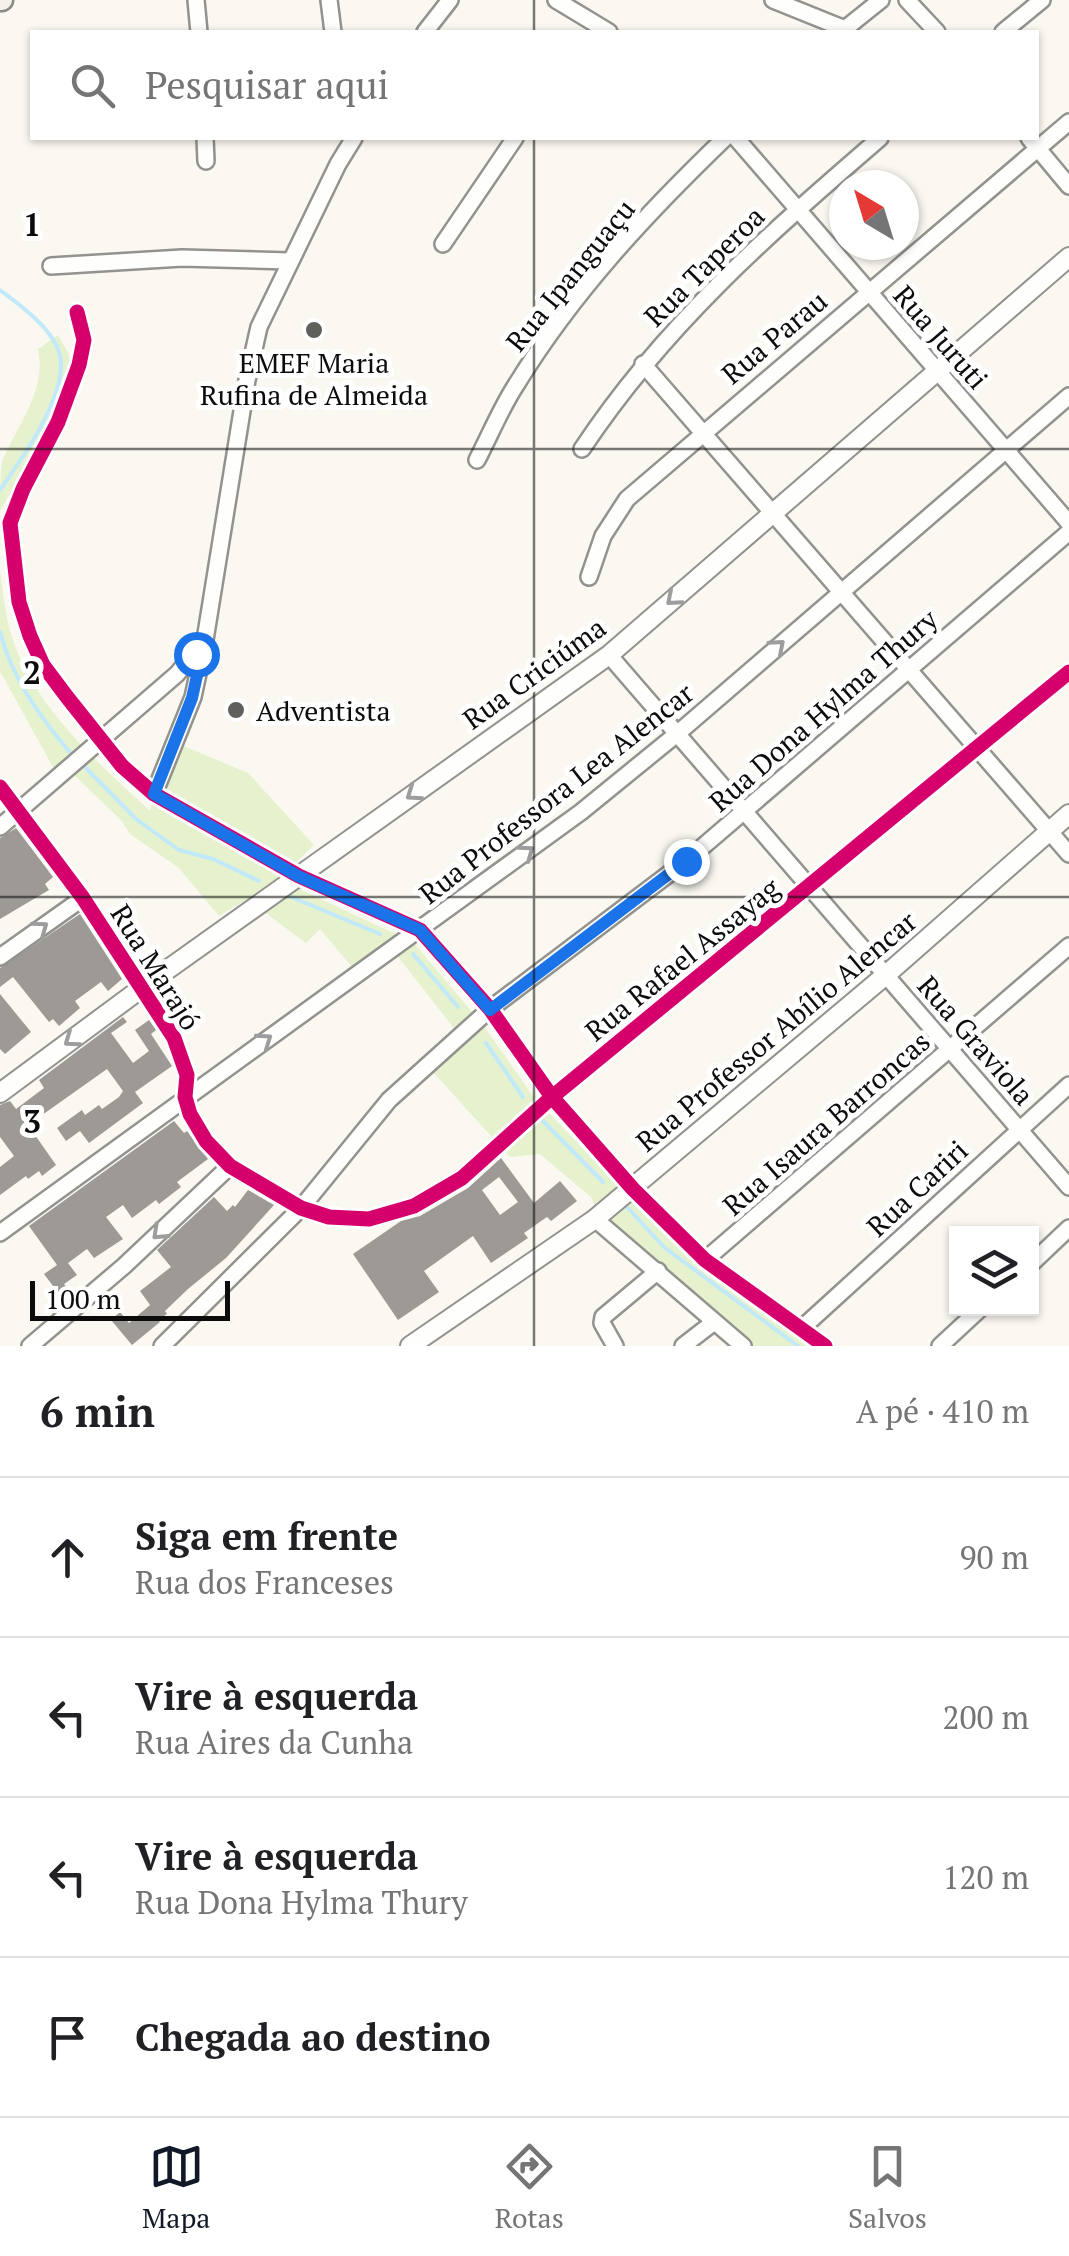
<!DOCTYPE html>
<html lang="pt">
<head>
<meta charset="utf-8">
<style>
  body { margin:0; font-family:"PT Serif",serif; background:#f2f2f2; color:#202124 }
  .controls { position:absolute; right:30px; bottom:30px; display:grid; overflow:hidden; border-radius:0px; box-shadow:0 2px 8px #0004 }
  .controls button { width:90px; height:90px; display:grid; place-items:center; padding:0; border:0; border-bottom:2px solid #e0e0e0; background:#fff; color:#202124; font:50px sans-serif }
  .compass { position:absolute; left:829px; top:170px; width:90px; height:90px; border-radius:50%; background:#fff; box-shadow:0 2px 8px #0004; rotate:322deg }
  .scale { position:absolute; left:30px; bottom:25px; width:200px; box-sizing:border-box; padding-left:10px; border:5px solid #0c0c0c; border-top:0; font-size:28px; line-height:35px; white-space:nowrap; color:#0c0c0c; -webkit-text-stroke:8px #fff; paint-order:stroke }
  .stop { position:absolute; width:30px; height:30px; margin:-22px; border:8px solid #1a73e8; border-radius:50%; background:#fff }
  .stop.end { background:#1a73e8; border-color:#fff; box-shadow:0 2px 10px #0008 }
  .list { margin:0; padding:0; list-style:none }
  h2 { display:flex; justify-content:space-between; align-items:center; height:130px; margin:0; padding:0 40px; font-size:42px }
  h2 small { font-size:32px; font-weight:400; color:#757577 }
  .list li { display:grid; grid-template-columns:65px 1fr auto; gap:30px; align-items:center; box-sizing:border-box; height:160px; padding:0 40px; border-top:2px solid #e0e0e0 }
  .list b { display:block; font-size:38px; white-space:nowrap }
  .list p { margin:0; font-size:32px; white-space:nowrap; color:#757577 }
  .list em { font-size:32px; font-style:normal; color:#757577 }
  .icon { flex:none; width:55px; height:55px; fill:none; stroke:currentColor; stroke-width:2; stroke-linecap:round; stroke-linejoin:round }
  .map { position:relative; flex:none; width:1069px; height:1346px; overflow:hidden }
  .search { position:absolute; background:#fff; box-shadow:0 2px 8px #0004; left:30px; right:30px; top:30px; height:110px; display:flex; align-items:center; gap:25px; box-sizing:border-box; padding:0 35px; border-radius:0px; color:#757577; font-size:38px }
  .sheet { height:770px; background:#fff }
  nav { display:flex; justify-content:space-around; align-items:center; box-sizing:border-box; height:140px; border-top:2px solid #e0e0e0; background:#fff; font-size:28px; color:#757577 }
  nav a { display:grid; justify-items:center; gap:5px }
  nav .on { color:#111827 }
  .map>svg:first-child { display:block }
  .green { fill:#e5f2cd }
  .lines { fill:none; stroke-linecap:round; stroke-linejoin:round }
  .stream { stroke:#c1e9f9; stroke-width:4 }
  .building { fill:#9d9a96; fill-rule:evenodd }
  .minor-casing { stroke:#93928f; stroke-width:20 }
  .tertiary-casing { stroke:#93928f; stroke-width:22 }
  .secondary-casing { stroke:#8a8985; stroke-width:25 }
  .minor { stroke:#fefefd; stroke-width:15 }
  .tertiary { stroke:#fefefd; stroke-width:18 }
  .secondary { stroke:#f4f2e8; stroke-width:20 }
  .cycleway-casing { stroke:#fff; stroke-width:21 }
  .cycleway { stroke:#d6006c; stroke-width:15 }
  .oneway { stroke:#9d9d9d }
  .route { stroke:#1a73e8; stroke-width:12 }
  .grid { fill:none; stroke:#0c0c0c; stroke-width:2.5; stroke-opacity:0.55 }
  .poi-dot { fill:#5f5f5c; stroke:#fff; stroke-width:4 }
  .labels { text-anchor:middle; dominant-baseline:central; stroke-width:10; stroke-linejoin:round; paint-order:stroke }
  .street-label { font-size:28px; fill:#0c0c0c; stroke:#fff }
  .poi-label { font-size:28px; fill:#0c0c0c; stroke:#fff }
  .grid-label { font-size:32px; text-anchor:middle; font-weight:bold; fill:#0c0c0c; stroke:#fff; stroke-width:10; stroke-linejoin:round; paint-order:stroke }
</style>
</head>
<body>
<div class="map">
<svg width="1069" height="1346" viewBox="0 0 1069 1346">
  <rect width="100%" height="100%" fill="#faf8f0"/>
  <g class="green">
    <path d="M 58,335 C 61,341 67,349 69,356 C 77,390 18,479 0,511 C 0,496 0,475 2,462 C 17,425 47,392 38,349 Z"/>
    <path d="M 0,571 C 3,592 5,614 11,634 C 32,705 98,763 150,811 L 169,740 L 248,773 L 314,845 L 294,864 L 295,887 L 413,942 L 483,1025 L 533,1096 L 627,1195 L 694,1259 L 813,1346 L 745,1346 L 602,1223 L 591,1197 L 540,1154 L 510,1157 L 433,1072 L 464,1041 L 399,958 L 383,944 L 352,967 L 320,929 L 306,943 L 247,899 L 219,916 L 179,868 L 130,834 L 122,821 L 74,775 L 54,769 L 0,671 Z"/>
  </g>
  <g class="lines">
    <g class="stream">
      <path d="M 0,290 C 22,307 62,334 61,366 C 60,406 22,458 0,490"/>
      <path d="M 0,632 C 12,679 41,718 72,755"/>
      <polyline points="86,768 136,819 179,850 213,859 259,881"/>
      <polyline points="289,896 380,934"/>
      <polyline points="413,954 458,1007"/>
      <polyline points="486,1043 523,1097"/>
      <polyline points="542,1120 603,1182"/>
      <polyline points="625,1205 665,1248 798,1346"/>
    </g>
  </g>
  <g class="building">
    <polygon points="16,828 53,877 45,884 49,890 0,919 0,838"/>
    <polygon points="80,914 122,979 108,991 101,982 75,1001 80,1008 59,1026 53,1019 49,1022 13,977 0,987 0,968"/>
    <polygon points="0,994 31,1032 5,1054 0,1049"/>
    <polygon points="123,1017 127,1022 111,1033 133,1063 149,1051 135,1030 149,1020 156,1030 151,1034 172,1066 135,1092 143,1103 89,1143 80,1131 66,1141 57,1128 82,1110 85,1115 99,1105 102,1109 119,1097 123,1091 107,1069 28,1125 56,1165 42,1176 39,1171 28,1179 26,1176 0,1195 0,1167 14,1156 0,1137 0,1105 10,1101 16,1109 44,1088 39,1080"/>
    <polygon points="174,1121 184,1133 187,1131 208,1159 177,1182 181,1187 159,1204 156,1200 132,1218 123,1205 106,1217 123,1239 94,1258 87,1249 68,1263 77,1275 64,1284 67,1288 59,1294 44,1274 57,1265 29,1226"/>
    <path d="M 501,1158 L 534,1203 L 560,1181 L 577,1201 L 551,1221 L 547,1217 L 524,1233 L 528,1238 L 491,1263 L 473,1236 L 424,1271 L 439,1292 L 398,1320 L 353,1254 L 401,1221 L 420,1216 L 468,1188 ZM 499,1177 L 518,1202 L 500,1215 L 482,1190 Z"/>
    <polygon points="248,1190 274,1205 226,1258 188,1289 165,1311 167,1314 158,1320 160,1322 132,1345 111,1320 120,1312 129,1323 150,1305 140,1291 171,1267 157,1250 214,1197 227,1211 233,1205 235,1207"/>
  </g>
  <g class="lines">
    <g class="minor-casing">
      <g id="minor">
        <polyline points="196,0 199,32"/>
        <polyline points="329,0 333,32"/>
        <polyline points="556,0 609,32"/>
        <polyline points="773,0 845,29"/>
        <polyline points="907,0 937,32"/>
        <polyline points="425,32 450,0"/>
        <polyline points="841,32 881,0"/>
        <polyline points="1003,32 1042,0"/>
        <polyline points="205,138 206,161"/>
        <polyline points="736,138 1069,523"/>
        <polyline points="1029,138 1069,186"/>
        <polyline points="443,244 515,138"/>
        <polyline points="51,266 182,258 290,261"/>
        <polyline points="77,312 84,340 79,365 58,422 23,489 10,523 19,602 30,636 43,665 67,697 122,766 154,794 299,876 420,930 490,1009 552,1097 633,1189 705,1260 825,1346"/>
        <polyline points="643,364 1069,854"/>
        <path d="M 582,449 C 665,324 768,235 880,138"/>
        <path d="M 477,460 C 490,435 501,408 516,385 C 573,292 647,213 725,138"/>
        <polyline points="589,577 603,536 627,499 1069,122"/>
        <polyline points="609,655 1069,1187"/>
        <polyline points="0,787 83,898 174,1038 187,1075 185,1097 190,1114 206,1141 230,1166 301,1208 329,1217 369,1219 414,1206 462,1178 552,1097 1069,672"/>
        <polyline points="154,794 193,697 204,646"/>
        <polyline points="0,827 177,674 205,640 247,380 259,327 338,164 354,138"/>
        <polyline points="0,957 83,898"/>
        <polyline points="595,1219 743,1346"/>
        <polyline points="0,1233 581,812 678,733 1069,396"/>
        <polyline points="705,1260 1069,946"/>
        <polyline points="1032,1263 1069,1228"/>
        <polyline points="801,1329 1069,1085"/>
        <polyline points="30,1346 124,1266 230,1166"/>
        <polyline points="162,1346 301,1208 389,1100 490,1009 686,861 1069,532"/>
        <polyline points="615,1346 602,1323 603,1317 658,1271"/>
        <polyline points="683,1346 714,1322"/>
        <polyline points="940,1346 981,1308"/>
      </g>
    </g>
    <g class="tertiary-casing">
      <g id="tertiary">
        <polyline points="0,1093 143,987 609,655 1069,257"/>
        <polyline points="410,1346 595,1219 887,974 1069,814"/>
      </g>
    </g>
    <g class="secondary-casing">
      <polyline id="secondary" points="0,0 2,0"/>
    </g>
    <use href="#minor" class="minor"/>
    <use href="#tertiary" class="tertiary"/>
    <use href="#secondary" class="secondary"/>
    <g class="cycleway-casing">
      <g id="cycleway">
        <polyline points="77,312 84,340 79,365 58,422 23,489 10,523 19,602 30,636 43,665 67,697 122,766 154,794 299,876 420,930 490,1009 552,1097 633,1189 705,1260 825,1346"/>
        <polyline points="0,787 83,898 174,1038 187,1075 185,1097 190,1114 206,1141 230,1166 301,1208 329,1217 369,1219 414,1206 462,1178 552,1097 1069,672"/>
      </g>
    </g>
    <use href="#cycleway" class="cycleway"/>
  </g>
  <defs><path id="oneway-chevron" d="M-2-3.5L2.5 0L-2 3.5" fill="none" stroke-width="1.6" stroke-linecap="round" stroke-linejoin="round" transform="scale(2.5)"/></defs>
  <g class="oneway">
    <use href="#oneway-chevron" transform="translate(673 599) rotate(139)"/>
    <use href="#oneway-chevron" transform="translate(778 646) rotate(-41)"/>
    <use href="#oneway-chevron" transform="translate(413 794) rotate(145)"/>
    <use href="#oneway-chevron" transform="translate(527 852) rotate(-36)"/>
    <use href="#oneway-chevron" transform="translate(41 928) rotate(-36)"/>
    <use href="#oneway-chevron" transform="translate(71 1040) rotate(144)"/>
    <use href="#oneway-chevron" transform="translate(265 1040) rotate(-35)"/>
    <use href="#oneway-chevron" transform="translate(159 1233) rotate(137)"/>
  </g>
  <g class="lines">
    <polyline class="route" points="196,654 205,640 192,698 154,794 298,876 420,930 490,1010 686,861"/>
  </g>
  <path class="grid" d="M 534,0 L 534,32M 534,138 L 534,1346M 0,449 L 1069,449M 0,897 L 1069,897"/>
  <g class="poi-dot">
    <circle cx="314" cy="330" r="10"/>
    <circle cx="236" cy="710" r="10"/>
  </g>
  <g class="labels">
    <g class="street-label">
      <text transform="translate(704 266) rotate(-45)">Rua Taperoa</text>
      <text transform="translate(570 275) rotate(-51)">Rua Ipanguaçu</text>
      <text transform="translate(774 337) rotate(-40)">Rua Parau</text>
      <text transform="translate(941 337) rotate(49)">Rua Juruti</text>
      <text transform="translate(534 673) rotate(-36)">Rua Criciúma</text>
      <text transform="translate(823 710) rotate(-41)">Rua Dona Hylma Thury</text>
      <text transform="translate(556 793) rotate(-38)">Rua Professora Lea Alencar</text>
      <text transform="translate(682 959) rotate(-39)">Rua Rafael Assayag</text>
      <text transform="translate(156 967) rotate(58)">Rua Marajó</text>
      <text transform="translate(776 1031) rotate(-40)">Rua Professor Abílio Alencar</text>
      <text transform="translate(976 1040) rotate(49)">Rua Graviola</text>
      <text transform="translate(826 1123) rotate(-41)">Rua Isaura Barroncas</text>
      <text transform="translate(917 1188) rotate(-43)">Rua Cariri</text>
    </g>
    <g class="poi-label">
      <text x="314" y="362">EMEF Maria<tspan x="314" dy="32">Rufina de Almeida</tspan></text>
      <text x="256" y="710" text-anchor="start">Adventista</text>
    </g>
  </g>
  <g class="grid-label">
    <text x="32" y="236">1</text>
    <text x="32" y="684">2</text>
    <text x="32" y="1133">3</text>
  </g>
</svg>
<div class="controls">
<button><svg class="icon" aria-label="layers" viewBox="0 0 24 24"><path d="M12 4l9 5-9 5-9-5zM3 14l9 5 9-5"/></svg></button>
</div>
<svg class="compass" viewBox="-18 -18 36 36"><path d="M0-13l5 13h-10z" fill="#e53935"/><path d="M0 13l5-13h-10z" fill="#757577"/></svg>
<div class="scale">100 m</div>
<div class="stop" style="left:196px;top:654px"></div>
<div class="stop end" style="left:686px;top:861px"></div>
<div class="search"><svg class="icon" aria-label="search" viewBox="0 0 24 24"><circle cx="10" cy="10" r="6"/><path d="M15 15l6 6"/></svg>Pesquisar aqui</div>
</div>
<section class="sheet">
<h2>6 min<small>A pé · 410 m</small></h2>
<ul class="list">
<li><svg class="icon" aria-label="ahead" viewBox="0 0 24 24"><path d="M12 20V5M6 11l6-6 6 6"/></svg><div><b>Siga em frente</b><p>Rua dos Franceses</p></div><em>90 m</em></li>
<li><svg class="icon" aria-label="left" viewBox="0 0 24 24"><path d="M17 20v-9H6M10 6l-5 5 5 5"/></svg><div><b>Vire à esquerda</b><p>Rua Aires da Cunha</p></div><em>200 m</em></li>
<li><svg class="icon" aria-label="left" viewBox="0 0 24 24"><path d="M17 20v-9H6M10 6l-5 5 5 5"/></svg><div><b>Vire à esquerda</b><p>Rua Dona Hylma Thury</p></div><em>120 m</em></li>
<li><svg class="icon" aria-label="arrive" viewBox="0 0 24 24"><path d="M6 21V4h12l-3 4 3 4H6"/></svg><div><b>Chegada ao destino</b></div></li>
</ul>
</section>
<nav>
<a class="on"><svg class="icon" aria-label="map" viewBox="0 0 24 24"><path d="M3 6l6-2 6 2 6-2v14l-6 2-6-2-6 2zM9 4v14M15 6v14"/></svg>Mapa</a>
<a><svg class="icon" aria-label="directions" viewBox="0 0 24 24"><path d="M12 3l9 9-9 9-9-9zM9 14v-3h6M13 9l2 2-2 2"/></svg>Rotas</a>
<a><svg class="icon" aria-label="saved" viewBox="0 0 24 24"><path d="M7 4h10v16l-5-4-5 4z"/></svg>Salvos</a>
</nav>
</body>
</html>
